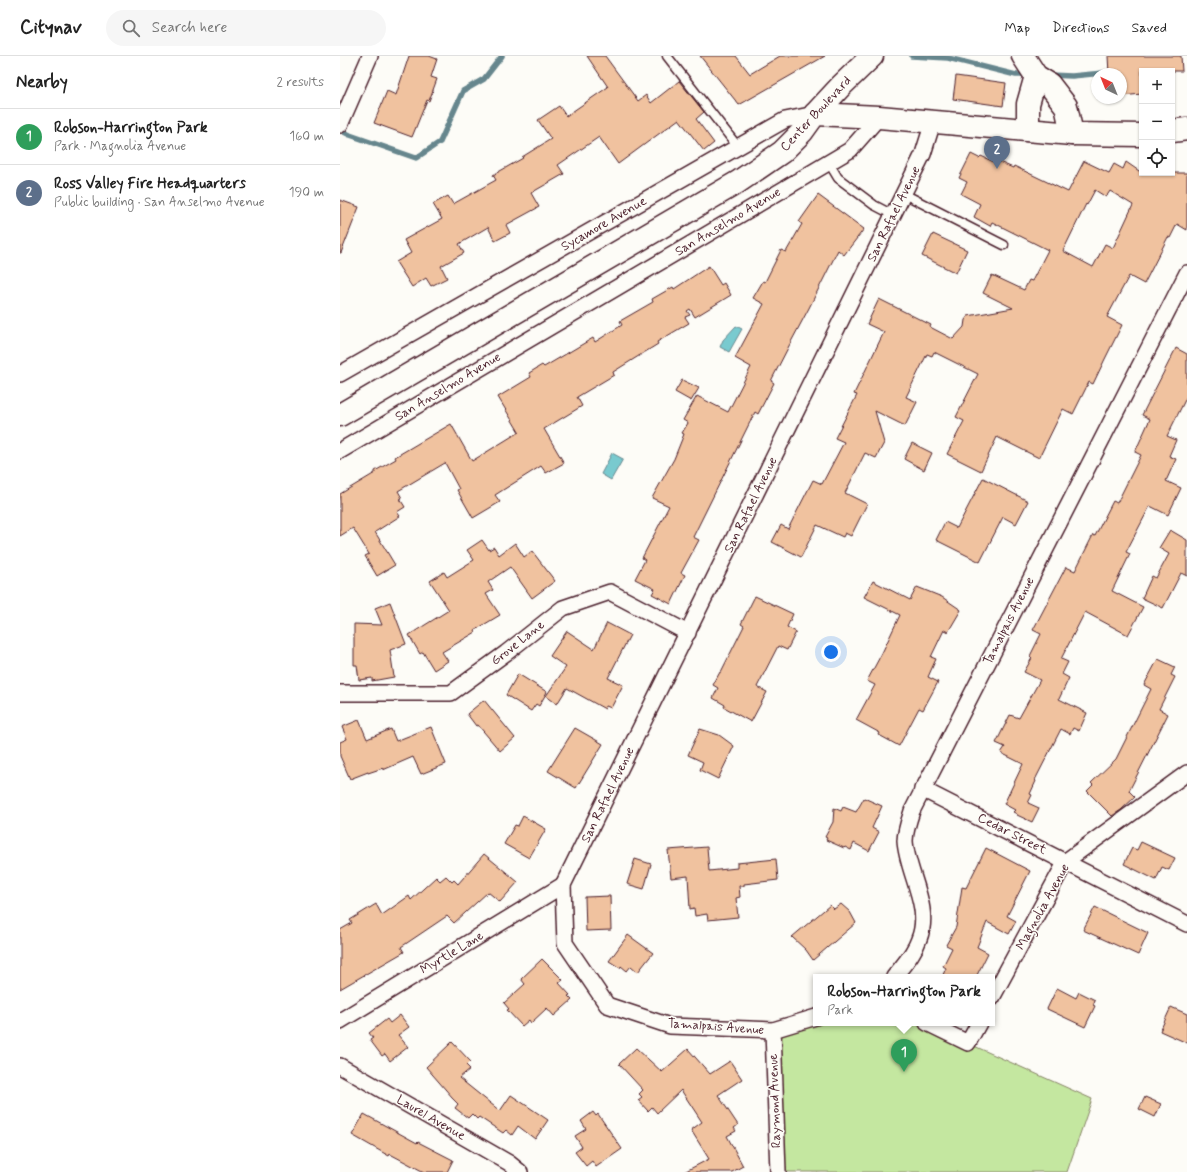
<!DOCTYPE html>
<html lang="en">
<head>
<meta charset="utf-8">
<style>
  body { margin:0; font-family:Mynerve,sans-serif; background:#f6f6f6; color:#222 }
  .controls { position:absolute; right:12px; top:12px; display:grid; overflow:hidden; border-radius:0px; box-shadow:0 1px 3px #0004 }
  .controls button { width:36px; height:36px; display:grid; place-items:center; padding:0; border:0; border-bottom:1px solid #e0e0e0; background:#fff; color:#222; font:20px sans-serif }
  .compass { position:absolute; left:751px; top:12px; width:36px; height:36px; border-radius:50%; background:#fff; box-shadow:0 1px 3px #0004; rotate:317deg }
  .you { position:absolute; left:491px; top:596px; width:14px; height:14px; margin:-10px; border:3px solid #fff; border-radius:50%; background:#1a73e8; box-shadow:0 0 0 6px #1a73e833 }
  .badge { display:grid; place-items:center; width:26px; height:26px; border-radius:50%; background:#7c3aed; color:#fff; font-size:13px; font-weight:700 }
  .pin { position:absolute; translate:-50% -33px; filter:drop-shadow(0 1px 2px #0008) }
  .pin::after { content:''; position:absolute; top:21px; width:14px; height:12px; background:inherit; clip-path:polygon(0 0,100% 0,50% 100%) }
  .popup { position:absolute; left:473px; top:918px; width:182px; height:52px; box-sizing:border-box; display:grid; place-content:center; border-radius:0px; background:#fff; filter:drop-shadow(0 1px 3px #0005); font-size:13px; white-space:nowrap; color:#767676 }
  .popup b { font-size:15px; color:#222 }
  .popup::after { content:''; position:absolute; left:50%; top:100%; margin-left:-8px; border:8px solid transparent; border-top-color:#fff }
  .list { margin:0; padding:0; list-style:none }
  h2 { display:flex; justify-content:space-between; align-items:center; height:52px; margin:0; padding:0 16px; font-size:17px }
  h2 small { font-size:13px; font-weight:400; color:#767676 }
  .list li { display:grid; grid-template-columns:26px 1fr auto; gap:12px; align-items:center; box-sizing:border-box; height:56px; padding:0 16px; border-top:1px solid #e0e0e0 }
  .list b { display:block; font-size:15px; white-space:nowrap }
  .list p { margin:0; font-size:13px; white-space:nowrap; color:#767676 }
  .list em { font-size:13px; font-style:normal; color:#767676 }
  .icon { flex:none; width:22px; height:22px; fill:none; stroke:currentColor; stroke-width:2; stroke-linecap:round; stroke-linejoin:round }
  .map { position:relative; flex:none; width:847px; height:1116px; overflow:hidden }
  header { display:flex; align-items:center; gap:24px; box-sizing:border-box; height:56px; padding:0 20px; background:#fff; border-bottom:1px solid #e0e0e0 }
  header strong { font-size:19px }
  nav { display:flex; gap:22px; margin-inline-start:auto; font-size:14px }
  .search { width:280px; height:36px; background:#f6f6f6; display:flex; align-items:center; gap:10px; box-sizing:border-box; padding:0 14px; border-radius:22px; color:#767676; font-size:15px }
  main { display:flex }
  aside { flex:1; background:#fff }
  .map>svg:first-child { display:block }
  .green { fill:#c4e7a0; stroke:#878366 }
  .water { fill:#79cacf; stroke:#66868d }
  .lines { fill:none; stroke-linecap:round; stroke-linejoin:round }
  .stream { stroke:#66868d; stroke-width:5.5 }
  .building { fill:#f0c29f; stroke:#4a1f2b; fill-rule:evenodd }
  .lane-casing { stroke:#4a1f2b; stroke-width:11 }
  .street-casing { stroke:#4a1f2b; stroke-width:18 }
  .secondary-casing { stroke:#4a1f2b; stroke-width:25 }
  .lane { stroke:#fdfcf7; stroke-width:8 }
  .street { stroke:#fdfcf7; stroke-width:15 }
  .secondary { stroke:#fdfcf7; stroke-width:22 }
  .labels { text-anchor:middle; dominant-baseline:central; stroke-width:3; stroke-linejoin:round; paint-order:stroke }
  .street-label { font-size:13px; fill:#4a1f2b; stroke:#fdfcf7 }
</style>
</head>
<body>
<header>
<strong>Citynav</strong>
<div class="search"><svg class="icon" aria-label="search" viewBox="0 0 24 24"><circle cx="10" cy="10" r="6"/><path d="M15 15l6 6"/></svg>Search here</div>
<nav><a>Map</a><a>Directions</a><a>Saved</a></nav>
</header>
<main>
<aside>
<h2>Nearby<small>2 results</small></h2>
<ul class="list">
<li><span class="badge" style="background:#2e9e5b">1</span><div><b>Robson-Harrington Park</b><p>Park · Magnolia Avenue</p></div><em>160 m</em></li>
<li><span class="badge" style="background:#5c6f8a">2</span><div><b>Ross Valley Fire Headquarters</b><p>Public building · San Anselmo Avenue</p></div><em>190 m</em></li>
</ul>
</aside>
<div class="map">
<svg width="847" height="1116" viewBox="0 0 847 1116">
  <rect width="100%" height="100%" fill="#fdfcf7"/>
  <filter id="ink" filterUnits="userSpaceOnUse"><feTurbulence type="fractalNoise" baseFrequency=".025" numOctaves="2"/><feDisplacementMap in="SourceGraphic" scale="8" xChannelSelector="R" yChannelSelector="G"/><feConvolveMatrix kernelMatrix="1 2 1 2 8 2 1 2 1" color-interpolation-filters="sRGB"/></filter>
  <g filter="url(#ink)">
    <polygon class="green" points="476,967 587,967 612,980 752,1043 727,1116 438,1116 433,974"/>
    <g class="water">
      <polygon points="396,270 402,273 389,296 380,291 383,284"/>
      <polygon points="272,397 283,403 271,424 261,418"/>
    </g>
    <g class="lines">
      <g class="stream">
        <polyline points="572,0 608,2 676,19 688,19"/>
        <polyline points="709,19 732,20 763,17"/>
        <polyline points="0,74 10,79 76,102 100,86 123,35 144,23 162,0"/>
      </g>
    </g>
    <g class="building">
      <polygon points="69,0 89,0 97,3 91,21 97,23 89,45 87,44 72,81 34,67 47,35 56,39"/>
      <polygon points="247,0 265,0 298,45 306,39 311,47 339,25 364,56 356,63 374,87 364,95 339,63 278,108 259,81 218,109 224,118 191,137 199,151 166,169 170,177 155,185 148,171 119,188 124,197 101,210 107,222 91,230 86,222 72,231 56,206 71,197 64,184 102,163 93,148 108,140 113,148 156,124 153,119 183,102 182,101 211,83 198,64 219,50 226,60 268,31"/>
      <polygon points="360,0 396,0 410,18 440,0 485,0 399,49"/>
      <polygon points="768,0 841,0 842,15 802,15 802,38 781,40 781,18 769,18"/>
      <polygon points="616,20 666,27 663,50 613,43"/>
      <path d="M 631,98 L 639,102 L 641,100 L 656,107 L 657,105 L 673,112 L 674,110 L 728,136 L 744,105 L 769,117 L 774,108 L 783,113 L 786,106 L 802,117 L 847,117 L 847,174 L 837,168 L 830,182 L 828,181 L 804,228 L 789,220 L 767,261 L 782,269 L 765,303 L 753,328 L 749,326 L 733,358 L 723,353 L 699,402 L 657,381 L 641,415 L 607,398 L 624,365 L 616,361 L 638,318 L 594,296 L 592,300 L 587,298 L 566,341 L 577,346 L 565,370 L 535,355 L 544,387 L 536,402 L 525,397 L 505,437 L 527,448 L 511,480 L 505,477 L 503,481 L 477,469 L 461,501 L 432,486 L 441,469 L 448,473 L 473,424 L 482,428 L 504,386 L 495,382 L 517,339 L 514,338 L 544,276 L 527,268 L 539,243 L 591,269 L 590,271 L 613,283 L 624,271 L 625,264 L 628,260 L 673,252 L 643,237 L 652,219 L 684,234 L 689,224 L 692,225 L 708,194 L 652,166 L 650,170 L 634,161 L 640,148 L 621,138 L 627,126 L 619,122 ZM 755,134 L 766,141 L 770,135 L 793,149 L 773,192 L 765,188 L 753,211 L 723,195 L 746,148 L 747,149 Z"/>
      <polygon points="478,139 524,173 504,199 498,194 469,252 452,284 431,325 434,327 418,358 415,356 353,481 359,484 341,517 345,519 331,548 312,538 315,533 295,523 305,504 302,502 329,450 312,442 334,403 344,378 342,377 348,367 343,364 357,340 388,356 411,311 395,302 424,248 413,242 423,225 425,226 441,194 446,196 462,168 459,166"/>
      <polygon points="0,144 19,151 1,197 0,197"/>
      <polygon points="593,178 627,194 616,217 582,200"/>
      <polygon points="369,210 381,229 384,227 391,239 355,261 350,253 347,255 350,259 345,261 349,267 317,286 318,288 273,316 274,319 237,341 242,350 204,373 224,407 206,417 201,410 155,439 160,446 133,462 117,434 119,433 105,407 58,435 62,442 60,443 65,451 57,456 60,460 35,476 55,509 37,520 25,500 29,498 13,472 0,480 0,438 35,417 35,415 56,403 55,401 111,368 132,405 179,376 158,341 191,321 189,317 202,309 204,311 253,282 255,286 282,269 280,265 313,246 312,243 333,231 334,233"/>
      <polygon points="836,292 847,298 847,340 827,380 836,384 829,400 836,403 826,425 841,432 828,459 810,450 786,496 790,498 772,535 803,551 788,579 745,556 721,603 728,606 722,618 729,622 719,643 747,657 739,675 733,672 730,678 721,673 695,724 696,725 690,738 692,739 688,747 699,752 692,766 677,759 677,758 673,756 675,754 664,748 683,708 661,697 665,691 656,687 670,659 679,662 700,624 684,616 692,602 690,600 701,578 693,574 726,511 735,515 753,479 755,480 773,445 777,447 801,399 795,396 810,363 802,359"/>
      <polygon points="342,324 359,332 351,345 335,336"/>
      <polygon points="572,387 592,397 584,414 564,403"/>
      <polygon points="643,422 688,445 676,468 663,461 640,506 596,484 605,466 617,472"/>
      <polygon points="830,474 847,484 847,520 841,517 823,552 802,542 812,520 816,522 829,498 819,492"/>
      <polygon points="142,484 149,494 154,491 159,499 175,487 184,501 192,495 215,525 192,542 170,511 148,526 153,534 146,538 160,559 135,574 136,576 102,596 108,605 94,614 83,596 80,598 69,579 109,554 90,525 104,516 107,521 134,504 127,494"/>
      <polygon points="533,525 570,544 577,531 602,541 621,554 608,576 604,574 591,601 596,603 588,621 598,626 583,654 579,652 559,690 539,679 540,677 516,664 535,629 527,625 542,597 560,559 524,541"/>
      <polygon points="415,540 453,558 447,571 456,576 447,594 438,590 417,631 427,636 411,666 384,651 385,649 373,642 378,632 373,629 380,616 381,616 404,570 401,568"/>
      <polygon points="50,546 66,588 50,594 54,621 32,625 32,622 19,624 17,609 14,609 14,568 42,569 35,552"/>
      <polygon points="267,567 290,579 268,622 283,629 271,652 266,650 265,653 227,632 217,648 206,640 226,611 210,600 227,575 254,593"/>
      <polygon points="818,603 835,611 831,619 835,621 819,653 828,658 789,735 795,741 781,754 772,760 747,735 753,729 751,727 776,703 811,633 804,629"/>
      <polygon points="178,618 207,636 199,650 196,648 191,655 166,639"/>
      <polygon points="144,644 175,682 160,695 138,669 136,670 127,658"/>
      <polygon points="19,664 27,683 51,673 56,685 91,671 106,708 81,718 73,701 43,714 43,712 28,717 28,716 10,723 0,700 0,686 7,683 2,671"/>
      <polygon points="235,672 263,688 236,732 208,715"/>
      <polygon points="360,673 379,679 394,690 378,723 360,714 363,706 348,699"/>
      <polygon points="524,742 542,750 532,772 539,776 529,795 514,787 511,794 505,791 504,792 486,784 487,782 485,781 493,766 494,752 501,755 503,751 516,756"/>
      <polygon points="183,760 206,773 189,802 164,788 175,769 178,770"/>
      <polygon points="801,786 835,802 829,814 822,811 816,824 784,808 792,792 797,794"/>
      <polygon points="367,791 369,815 397,812 397,807 436,803 438,824 404,828 404,830 399,830 400,841 396,842 398,861 368,864 367,858 355,860 354,852 350,853 348,820 331,822 328,794"/>
      <polygon points="646,792 690,815 667,860 676,865 669,878 647,866 637,891 648,897 636,921 602,921 606,912 603,910 612,892 606,889 616,871 622,831 626,832"/>
      <polygon points="144,798 178,826 160,846 148,836 114,867 107,860 61,891 64,896 0,933 0,874 12,867 10,864 36,848 42,859 69,840 71,844 96,821 100,825 106,820 112,826 114,824 118,828"/>
      <polygon points="295,803 311,808 304,833 287,828"/>
      <polygon points="270,840 271,874 246,875 245,841"/>
      <polygon points="501,848 510,856 516,867 473,904 466,894 452,881 490,849 494,853"/>
      <polygon points="755,851 808,877 798,899 743,874"/>
      <polygon points="288,879 313,897 298,916 291,910 287,915 281,910 280,912 269,905"/>
      <polygon points="202,903 223,924 219,927 230,939 228,940 232,944 214,960 207,952 191,967 189,964 182,970 167,954 169,953 164,947 185,928 181,923"/>
      <polygon points="717,932 736,942 739,936 755,944 753,949 755,950 745,971 707,953"/>
      <polygon points="831,951 847,958 847,987 820,975"/>
      <polygon points="60,959 69,971 58,979 68,991 50,1005 45,998 42,1000 30,984 33,982 29,977 47,963 50,967"/>
      <polygon points="112,986 130,1005 126,1009 130,1013 119,1022 160,1055 171,1039 208,1064 195,1083 178,1070 172,1079 166,1074 163,1077 139,1061 137,1063 132,1058 128,1062 115,1052 118,1048 112,1042 112,1041 86,1011"/>
      <polygon points="296,992 322,1016 348,993 370,1018 390,1005 402,1023 378,1039 398,1069 394,1072 396,1075 387,1080 403,1110 392,1116 344,1116 369,1103 351,1074 362,1066 341,1034 317,1057 312,1051 308,1055 298,1044 302,1041 299,1038 303,1034 279,1008"/>
      <polygon points="805,1041 821,1048 815,1061 799,1053"/>
      <polygon points="253,1056 256,1060 258,1058 282,1093 256,1111 252,1105 246,1110 235,1096 242,1091 235,1080 246,1073 241,1065"/>
      <polygon points="24,1058 77,1087 78,1086 113,1104 107,1116 84,1116 50,1098 49,1100 12,1079"/>
    </g>
    <g class="lines">
      <g class="lane-casing">
        <g id="lane">
          <polyline points="327,0 398,91"/>
          <polyline points="489,107 498,122 534,149 553,159"/>
          <polyline points="564,138 664,189"/>
        </g>
      </g>
      <g class="street-casing">
        <g id="street">
          <polyline points="0,69 30,0"/>
          <polyline points="0,318 445,64 475,58"/>
          <polyline points="0,395 510,94 539,61"/>
          <polyline points="0,637 111,637 166,597 223,552 270,536 348,577"/>
          <polyline points="582,733 847,868"/>
          <path d="M 554,921 C 563,909 574,898 579,883 C 592,851 567,817 565,785 C 565,776 569,764 572,755 L 847,217"/>
          <polyline points="652,942 726,805 847,717"/>
          <polyline points="476,961 433,974 330,970 267,949 225,887 223,829 583,98 593,66"/>
          <polyline points="0,965 223,829"/>
          <polyline points="587,967 628,987 639,967"/>
          <polyline points="433,974 438,1116"/>
          <polyline points="0,1010 169,1107 180,1116"/>
        </g>
      </g>
      <g class="secondary-casing">
        <g id="secondary">
          <polyline points="683,0 696,20 709,28 726,50 732,78"/>
          <polyline points="475,58 539,61 732,78 802,79"/>
          <polyline points="688,74 688,48 696,20"/>
          <polyline points="832,75 847,73"/>
          <polyline points="0,359 398,126 442,96 462,76 475,58 501,30 532,0"/>
        </g>
      </g>
      <use href="#lane" class="lane"/>
      <use href="#street" class="street"/>
      <use href="#secondary" class="secondary"/>
    </g>
  </g>
  <g class="labels">
    <g class="street-label">
      <text transform="translate(476 58) rotate(-47)">Center Boulevard</text>
      <text transform="translate(554 158) rotate(-64)">San Rafael Avenue</text>
      <text transform="translate(388 166) rotate(-31)">San Anselmo Avenue</text>
      <text transform="translate(264 168) rotate(-30)">Sycamore Avenue</text>
      <text transform="translate(108 331) rotate(-31)">San Anselmo Avenue</text>
      <text transform="translate(411 449) rotate(-64)">San Rafael Avenue</text>
      <text transform="translate(669 565) rotate(-63)">Tamalpais Avenue</text>
      <text transform="translate(178 587) rotate(-38)">Grove Lane</text>
      <text transform="translate(268 739) rotate(-64)">San Rafael Avenue</text>
      <text transform="translate(672 778) rotate(27)">Cedar Street</text>
      <text transform="translate(703 851) rotate(-61)">Magnolia Avenue</text>
      <text transform="translate(112 897) rotate(-31)">Myrtle Lane</text>
      <text transform="translate(376 971) rotate(4)">Tamalpais Avenue</text>
      <text transform="translate(435 1045) rotate(-92)">Raymond Avenue</text>
      <text transform="translate(91 1062) rotate(30)">Laurel Avenue</text>
    </g>
  </g>
</svg>
<div class="controls">
<button>+</button>
<button>−</button>
<button><svg class="icon" aria-label="locate" viewBox="0 0 24 24"><circle cx="12" cy="12" r="6"/><path d="M12 2v4M12 18v4M2 12h4M18 12h4"/></svg></button>
</div>
<svg class="compass" viewBox="-18 -18 36 36"><path d="M0-13l5 13h-10z" fill="#e53935"/><path d="M0 13l5-13h-10z" fill="#767676"/></svg>
<div class="you"></div>
<div class="pin badge" style="left:564px;top:1016px;background:#2e9e5b">1</div>
<div class="popup"><b>Robson-Harrington Park</b>Park</div>
<div class="pin badge" style="left:657px;top:113px;background:#5c6f8a">2</div>
</div>
</main>
</body>
</html>
